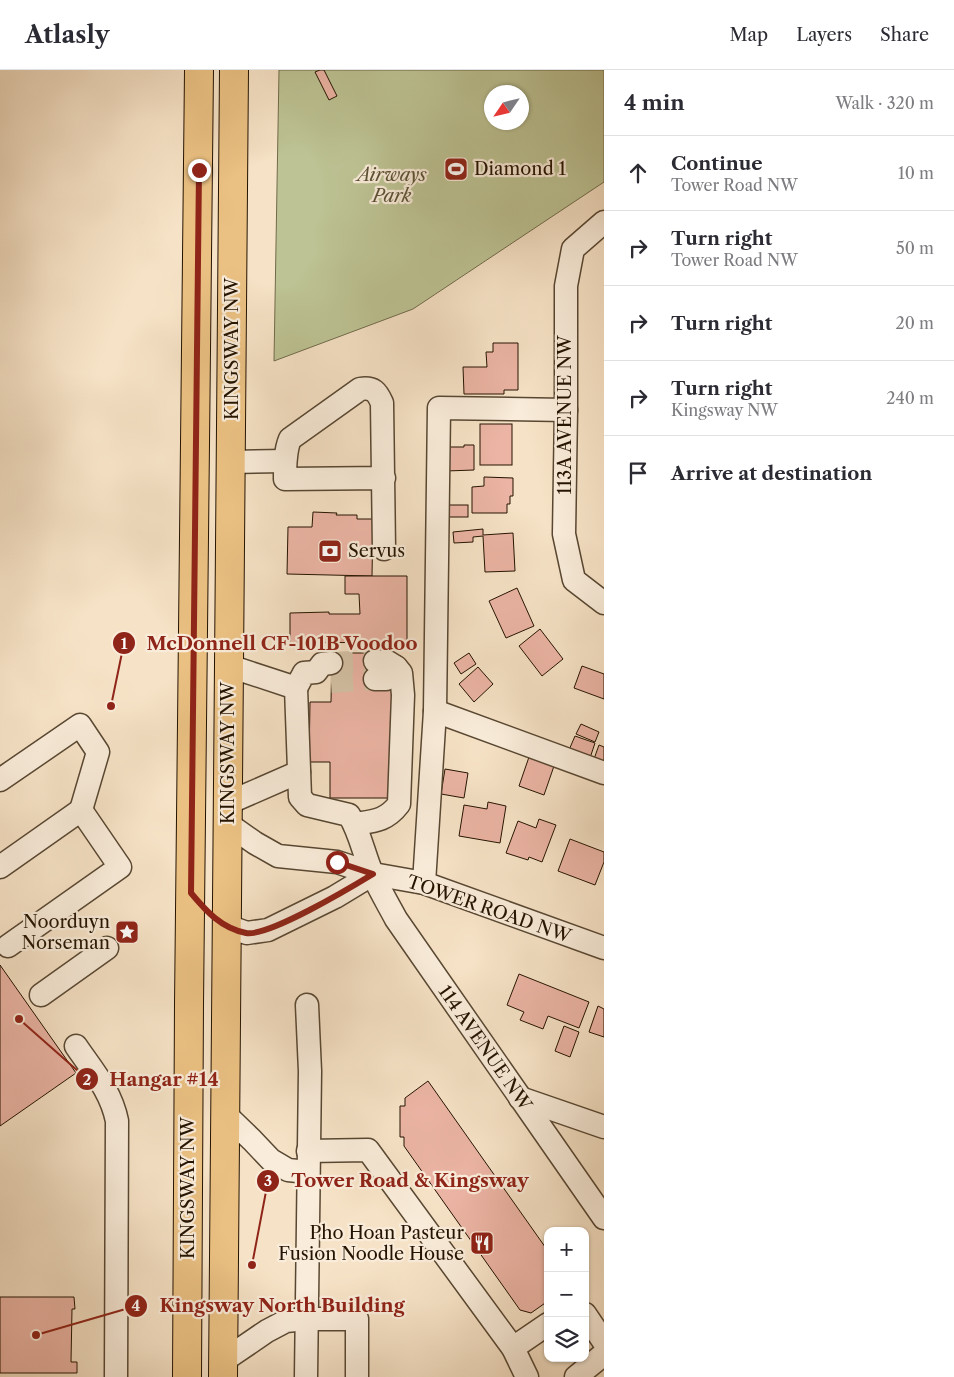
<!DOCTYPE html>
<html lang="en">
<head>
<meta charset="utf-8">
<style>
  body { margin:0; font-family:"Libre Caslon Text",serif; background:#f7f7f7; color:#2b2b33 }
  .controls { position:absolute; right:15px; bottom:15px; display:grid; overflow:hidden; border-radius:10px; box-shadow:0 1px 4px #0004 }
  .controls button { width:45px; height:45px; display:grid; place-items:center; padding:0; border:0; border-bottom:1px solid #e1e1e2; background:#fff; color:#2b2b33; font:25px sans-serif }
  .compass { position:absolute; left:484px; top:15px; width:45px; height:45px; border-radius:50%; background:#fff; box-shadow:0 1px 4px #0004; rotate:235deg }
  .stop { position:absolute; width:15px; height:15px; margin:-11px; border:4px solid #8f2418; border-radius:50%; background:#fff }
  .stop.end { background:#8f2418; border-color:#fff; box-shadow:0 1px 5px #0008 }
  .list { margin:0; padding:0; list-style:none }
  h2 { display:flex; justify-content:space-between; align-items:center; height:65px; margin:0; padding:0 20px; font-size:21px }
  h2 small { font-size:16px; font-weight:400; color:#7c7c81 }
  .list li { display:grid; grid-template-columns:32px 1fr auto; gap:15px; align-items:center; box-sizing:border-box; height:75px; padding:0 20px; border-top:1px solid #e1e1e2 }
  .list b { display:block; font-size:19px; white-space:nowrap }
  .list p { margin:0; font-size:16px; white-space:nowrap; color:#7c7c81 }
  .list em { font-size:16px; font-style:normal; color:#7c7c81 }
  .icon { flex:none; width:28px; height:28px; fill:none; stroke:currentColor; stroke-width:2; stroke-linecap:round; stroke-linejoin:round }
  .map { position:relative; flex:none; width:604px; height:1307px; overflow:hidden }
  header { display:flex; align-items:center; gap:30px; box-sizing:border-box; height:70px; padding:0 25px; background:#fff; border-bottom:1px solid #e1e1e2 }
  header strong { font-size:24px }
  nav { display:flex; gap:28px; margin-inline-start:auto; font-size:18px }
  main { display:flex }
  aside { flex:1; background:#fff }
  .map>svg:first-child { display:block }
  .green { fill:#bdc394; stroke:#706b4a; fill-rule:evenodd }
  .building { fill:#ebb4a4; stroke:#241300 }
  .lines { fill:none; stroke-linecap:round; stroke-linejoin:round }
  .minor-tunnel { stroke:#d6c3a8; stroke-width:22; stroke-dasharray:22 11; stroke-linecap:butt }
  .minor-casing { stroke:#584732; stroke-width:25 }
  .major-casing { stroke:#241300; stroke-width:30 }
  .minor { stroke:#f9ecda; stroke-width:22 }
  .major { stroke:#ebc183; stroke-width:28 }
  .route { stroke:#8f2418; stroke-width:6 }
  .labels { text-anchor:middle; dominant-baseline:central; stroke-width:4.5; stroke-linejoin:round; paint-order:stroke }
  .poi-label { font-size:18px; fill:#241300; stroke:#f9ecda; text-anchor:start }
  .park-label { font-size:18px; font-style:italic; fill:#5a5134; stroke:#f9ecda }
  .street-label { font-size:18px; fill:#241300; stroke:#f9ecda }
  .leader { fill:none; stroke:#8f2418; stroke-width:2 }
  .callout-dot { fill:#8f2418; stroke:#f9ecda; stroke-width:2 }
  .mark-label { font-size:15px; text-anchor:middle; font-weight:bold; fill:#fff }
  .callout-label { font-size:19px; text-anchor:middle; font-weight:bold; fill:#8f2418; stroke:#f9ecda; stroke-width:4.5; stroke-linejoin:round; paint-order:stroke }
</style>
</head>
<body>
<header>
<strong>Atlasly</strong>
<nav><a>Map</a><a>Layers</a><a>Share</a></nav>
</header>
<main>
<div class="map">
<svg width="604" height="1307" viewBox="0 0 604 1307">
  <rect width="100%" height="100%" fill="#f6e2c6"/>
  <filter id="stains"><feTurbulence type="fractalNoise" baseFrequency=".004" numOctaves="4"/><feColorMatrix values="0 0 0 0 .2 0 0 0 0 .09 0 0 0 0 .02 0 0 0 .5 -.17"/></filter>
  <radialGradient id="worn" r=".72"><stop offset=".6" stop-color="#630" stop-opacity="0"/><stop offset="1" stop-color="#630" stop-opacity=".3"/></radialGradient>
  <path class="green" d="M 279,0 L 604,0 L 604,112 L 413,239 L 274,291 ZM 492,22 L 522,22 L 522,52 L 492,52 Z"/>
  <g class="building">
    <polygon points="320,0 324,0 337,26 329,30 315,2"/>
    <polygon points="493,273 518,273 518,320 504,320 504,324 464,324 463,297 487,297 486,282 493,282"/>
    <rect x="480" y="354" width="32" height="41"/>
    <polygon points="464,375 474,375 474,400 446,401 446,377 464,377"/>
    <polygon points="484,407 513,408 513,426 510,426 510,434 507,434 507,443 472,443 472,417 484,416"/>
    <rect x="445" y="435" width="23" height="12"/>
    <polygon points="313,442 337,443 336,445 357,445 357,449 373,449 372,506 287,504 288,457 312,457"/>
    <polygon points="483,459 483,465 513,463 515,501 485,502 483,466 473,467 473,472 454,473 453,462"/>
    <polygon points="345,506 407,506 407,572 290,573 290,543 329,542 329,544 360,544 359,524 345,524"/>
    <polygon points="517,518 534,556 506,568 489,531"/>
    <polygon points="540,559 563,589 542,606 519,576"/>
    <polygon points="332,583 375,583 395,615 394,728 330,728 330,692 309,692 310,632 331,632"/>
    <polygon points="469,583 476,594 461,604 454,593"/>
    <polygon points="582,596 604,604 604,629 574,618"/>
    <polygon points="478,597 493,614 474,632 459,614"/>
    <polygon points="581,654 599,662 595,672 576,664"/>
    <polygon points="575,666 595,673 590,688 569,680"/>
    <polygon points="599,675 604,677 604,692 594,689"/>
    <polygon points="529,687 554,696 544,725 519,716"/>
    <polygon points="445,699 468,703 464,728 441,724"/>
    <polygon points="488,732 506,736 500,773 459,766 464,735 487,739"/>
    <polygon points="539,749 556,755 542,792 529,787 528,790 506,783 518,751 536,758"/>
    <polygon points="570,769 604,782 604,792 595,815 558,801"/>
    <polygon points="0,895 76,1003 0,1056"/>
    <polygon points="519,904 589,932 579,958 548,946 543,959 520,950 524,942 507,935"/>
    <polygon points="598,936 604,939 604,967 589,962"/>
    <polygon points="564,956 579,962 570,987 555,981"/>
    <polygon points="428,1011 548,1181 548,1231 531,1243 520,1240 404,1076 404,1067 400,1067 400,1036 405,1036 405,1028"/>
    <polygon points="0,1227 74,1227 75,1239 72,1239 71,1292 77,1292 77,1303 0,1303"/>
  </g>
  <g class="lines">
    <g class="minor-tunnel">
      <polyline points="331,593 375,591"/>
      <polyline points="331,612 375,609"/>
    </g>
    <g class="minor-casing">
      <g id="minor">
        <polyline points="604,152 573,179 566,216 566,340 564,464 574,510 604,533"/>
        <polyline points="231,392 285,391"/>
        <path d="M 384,479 L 382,333 C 377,322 374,317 360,319 L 290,369 C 285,381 285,396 285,409 L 384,408"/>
        <path d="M 229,596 L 296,618 L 300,727 L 307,735 L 349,745 C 360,762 364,785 372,803 C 379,819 388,834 396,849 L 604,1148"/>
        <polyline points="375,609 386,609 396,597"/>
        <polyline points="296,618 304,603 316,602 322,594 331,593"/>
        <polyline points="435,641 604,703"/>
        <polyline points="0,710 80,655 98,682 81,740"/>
        <polyline points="228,733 299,702"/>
        <polyline points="228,754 255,773 278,786 337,792 373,804 424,813 604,878"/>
        <path d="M 355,754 C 374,751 386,751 399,734 L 403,625 L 401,603 L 396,597 L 388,592 L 375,591"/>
        <polyline points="0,797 81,740 120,797 8,876"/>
        <polyline points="424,813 435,641 439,338 566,340"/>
        <polyline points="227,856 247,863 268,860 335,827 373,804"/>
        <polyline points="41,925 107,878"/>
        <path d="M 76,976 C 93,1001 111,1021 117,1051 L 116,1307"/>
        <polyline points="520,1028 604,1057"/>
        <polyline points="225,1044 252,1070 271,1090 288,1100 308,1102"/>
        <polyline points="308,1081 368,1080 513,1278 527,1307"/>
        <polyline points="585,1244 604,1272"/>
        <polyline points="513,1278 548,1254"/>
        <polyline points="223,1291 267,1261 286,1251 306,1249 357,1249 357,1307"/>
        <polyline points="306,1307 310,1001 307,935"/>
        <polyline points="576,1307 604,1284"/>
      </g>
    </g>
    <g class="major-casing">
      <g id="major">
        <polyline points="187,1307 189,934 199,0"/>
        <polyline points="223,1307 234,0"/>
      </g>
    </g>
    <use href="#minor" class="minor"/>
    <use href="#major" class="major"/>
  </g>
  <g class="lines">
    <path class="route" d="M 199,100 L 191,823 C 206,841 221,858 246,863 C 268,867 350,818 373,804 L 337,792"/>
  </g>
  <defs>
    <g id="stadium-square" transform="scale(1.25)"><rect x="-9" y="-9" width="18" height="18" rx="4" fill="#8f2418" stroke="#f9ecda"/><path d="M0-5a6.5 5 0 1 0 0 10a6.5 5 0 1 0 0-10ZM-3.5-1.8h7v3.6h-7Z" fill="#fff"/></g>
    <g id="bank-square" transform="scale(1.25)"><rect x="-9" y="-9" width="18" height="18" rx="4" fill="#8f2418" stroke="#f9ecda"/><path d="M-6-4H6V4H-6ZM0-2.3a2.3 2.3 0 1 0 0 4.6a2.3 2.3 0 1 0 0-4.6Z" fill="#fff"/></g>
    <g id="sight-square" transform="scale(1.25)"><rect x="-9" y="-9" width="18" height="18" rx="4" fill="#8f2418" stroke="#f9ecda"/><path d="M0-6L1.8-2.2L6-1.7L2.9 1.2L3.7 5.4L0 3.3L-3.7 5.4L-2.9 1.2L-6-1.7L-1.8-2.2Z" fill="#fff"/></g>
    <g id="restaurant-square" transform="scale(1.25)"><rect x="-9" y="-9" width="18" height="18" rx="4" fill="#8f2418" stroke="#f9ecda"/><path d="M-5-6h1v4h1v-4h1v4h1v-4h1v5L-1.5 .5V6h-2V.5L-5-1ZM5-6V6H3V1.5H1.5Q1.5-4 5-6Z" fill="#fff"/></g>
  </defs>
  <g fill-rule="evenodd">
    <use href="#stadium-square" x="456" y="99"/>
    <use href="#bank-square" x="330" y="481"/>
    <use href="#sight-square" x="127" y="862"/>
    <use href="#restaurant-square" x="482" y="1173"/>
  </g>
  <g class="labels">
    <g class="poi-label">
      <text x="474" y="99">Diamond 1</text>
      <text x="348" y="481">Servus</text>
      <text x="110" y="852" text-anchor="end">Noorduyn<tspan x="110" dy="21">Norseman</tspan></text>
      <text x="464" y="1163" text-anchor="end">Pho Hoan Pasteur<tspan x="464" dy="21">Fusion Noodle House</tspan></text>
    </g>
    <g class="park-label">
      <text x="392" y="105">Airways<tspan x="392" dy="21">Park</tspan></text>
    </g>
    <g class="street-label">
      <text transform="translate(232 279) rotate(-90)">KINGSWAY NW</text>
      <text transform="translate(565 345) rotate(-90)">113A AVENUE NW</text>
      <text transform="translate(228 683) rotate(-90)">KINGSWAY NW</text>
      <text transform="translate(489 839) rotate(19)">TOWER ROAD NW</text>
      <text transform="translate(485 978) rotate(55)">114 AVENUE NW</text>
      <text transform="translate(188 1118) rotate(-90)">KINGSWAY NW</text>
    </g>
  </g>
  <path class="leader" d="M111 636L124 573M19 949L87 1009M252 1195L268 1111M36 1265L136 1236"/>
  <g class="callout-dot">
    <circle cx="111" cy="636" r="5"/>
    <circle cx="19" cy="949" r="5"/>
    <circle cx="252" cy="1195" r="5"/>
    <circle cx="36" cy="1265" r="5"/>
    <circle cx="124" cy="573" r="12"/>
    <circle cx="87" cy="1009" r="12"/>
    <circle cx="268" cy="1111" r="12"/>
    <circle cx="136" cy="1236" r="12"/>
  </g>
  <g class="mark-label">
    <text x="124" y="579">1</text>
    <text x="87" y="1015">2</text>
    <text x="268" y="1116">3</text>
    <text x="136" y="1241">4</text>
  </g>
  <g class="callout-label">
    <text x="282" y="580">McDonnell CF-101B Voodoo</text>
    <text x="164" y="1016">Hangar #14</text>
    <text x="410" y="1117">Tower Road &amp; Kingsway</text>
    <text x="282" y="1242">Kingsway North Building</text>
  </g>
  <rect width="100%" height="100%" filter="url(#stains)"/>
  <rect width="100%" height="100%" fill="url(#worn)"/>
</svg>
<div class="controls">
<button>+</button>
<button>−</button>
<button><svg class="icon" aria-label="layers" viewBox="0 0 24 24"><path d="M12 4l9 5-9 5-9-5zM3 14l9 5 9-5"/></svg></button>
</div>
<svg class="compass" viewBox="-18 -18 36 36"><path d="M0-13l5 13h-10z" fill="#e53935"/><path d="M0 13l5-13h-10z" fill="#7c7c81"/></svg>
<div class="stop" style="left:337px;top:792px"></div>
<div class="stop end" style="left:199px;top:100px"></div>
</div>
<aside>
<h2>4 min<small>Walk · 320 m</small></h2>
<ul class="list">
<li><svg class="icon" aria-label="ahead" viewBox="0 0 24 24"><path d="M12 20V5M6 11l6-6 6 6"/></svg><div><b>Continue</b><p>Tower Road NW</p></div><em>10 m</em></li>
<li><svg class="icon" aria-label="right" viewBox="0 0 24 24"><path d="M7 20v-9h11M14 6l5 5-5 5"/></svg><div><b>Turn right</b><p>Tower Road NW</p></div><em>50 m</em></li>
<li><svg class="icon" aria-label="right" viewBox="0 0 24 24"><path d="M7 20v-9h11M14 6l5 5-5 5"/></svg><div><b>Turn right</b></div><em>20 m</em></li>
<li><svg class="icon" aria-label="right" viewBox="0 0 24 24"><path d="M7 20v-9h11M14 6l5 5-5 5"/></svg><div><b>Turn right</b><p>Kingsway NW</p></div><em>240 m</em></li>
<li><svg class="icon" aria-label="arrive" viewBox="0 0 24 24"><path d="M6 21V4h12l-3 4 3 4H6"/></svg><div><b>Arrive at destination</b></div></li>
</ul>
</aside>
</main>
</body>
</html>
